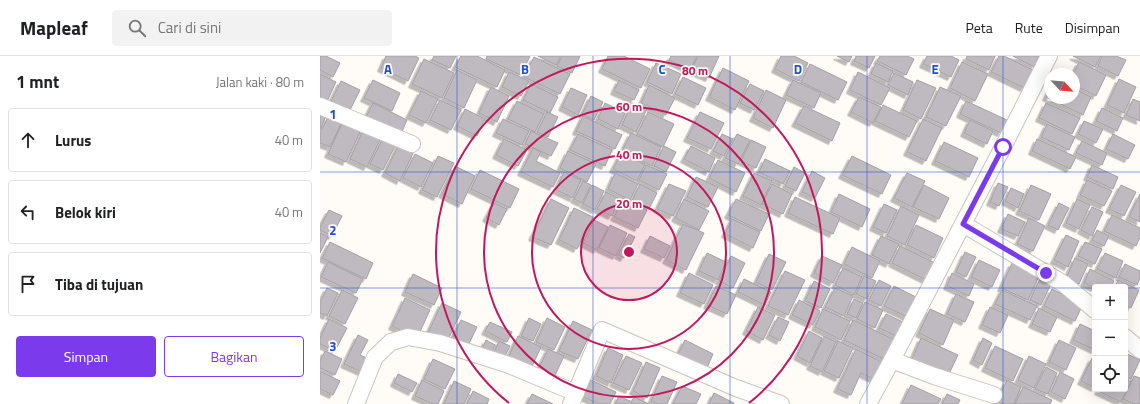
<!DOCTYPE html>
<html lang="id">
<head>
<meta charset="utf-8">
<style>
  body { margin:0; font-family:"Titillium Web",sans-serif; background:#f2f2f2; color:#202124 }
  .controls { position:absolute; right:12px; bottom:12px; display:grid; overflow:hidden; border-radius:4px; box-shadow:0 4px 16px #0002 }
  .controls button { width:36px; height:36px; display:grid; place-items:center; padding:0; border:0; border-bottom:1px solid #e0e0e0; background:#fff; color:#202124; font:20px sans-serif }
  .compass { position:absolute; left:724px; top:12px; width:36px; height:36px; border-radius:50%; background:#fff; box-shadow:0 4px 16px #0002; rotate:116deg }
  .stop { position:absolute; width:12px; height:12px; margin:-9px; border:3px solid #7c3aed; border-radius:50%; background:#fff }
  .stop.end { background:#7c3aed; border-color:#fff; box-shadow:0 1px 4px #0008 }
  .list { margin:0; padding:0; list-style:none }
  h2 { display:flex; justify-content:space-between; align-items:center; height:52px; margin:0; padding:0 16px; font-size:17px }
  h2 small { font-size:13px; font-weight:400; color:#757577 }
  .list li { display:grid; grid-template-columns:26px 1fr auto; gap:12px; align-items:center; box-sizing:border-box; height:64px; margin:0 8px 8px; padding:0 8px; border:1px solid #e0e0e0; border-radius:4px }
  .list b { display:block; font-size:15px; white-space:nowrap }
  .list em { font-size:13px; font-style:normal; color:#757577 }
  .actions { display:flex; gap:8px; padding:12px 16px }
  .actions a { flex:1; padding:9px 0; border:1px solid #7c3aed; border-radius:4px; text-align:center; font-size:14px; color:#7c3aed }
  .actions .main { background:#7c3aed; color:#fff }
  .icon { flex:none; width:22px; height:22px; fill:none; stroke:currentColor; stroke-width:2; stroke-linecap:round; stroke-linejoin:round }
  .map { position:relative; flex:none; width:820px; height:348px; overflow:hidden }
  header { display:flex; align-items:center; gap:24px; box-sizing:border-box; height:56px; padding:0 20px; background:#fff; border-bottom:1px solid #e0e0e0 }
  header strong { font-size:19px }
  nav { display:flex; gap:22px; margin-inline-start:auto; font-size:14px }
  .search { width:280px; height:36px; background:#f2f2f2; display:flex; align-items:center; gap:10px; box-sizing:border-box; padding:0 14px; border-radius:4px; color:#757577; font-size:15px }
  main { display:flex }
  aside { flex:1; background:#fff }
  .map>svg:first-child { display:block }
  .building { fill:#bfbac0; stroke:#a49fa5; filter:url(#shadow) }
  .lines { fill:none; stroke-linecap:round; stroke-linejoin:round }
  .minor-casing { stroke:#cac4be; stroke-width:18 }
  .minor { stroke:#fff; stroke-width:16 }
  .route { stroke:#7c3aed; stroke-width:5 }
  .grid { fill:none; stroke:#1d4ed8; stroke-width:1; stroke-opacity:0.55 }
  .ring { fill:none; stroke:#c2185b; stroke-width:2 }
  .grid-label { font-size:13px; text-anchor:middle; font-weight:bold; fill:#1d4ed8; stroke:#fffbf7; stroke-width:3.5; stroke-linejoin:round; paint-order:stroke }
  .centre { fill:#c2185b; stroke:#fffbf7; stroke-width:2 }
  .ring-label { font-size:12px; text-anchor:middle; font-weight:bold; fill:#c2185b; stroke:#fffbf7; stroke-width:3.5; stroke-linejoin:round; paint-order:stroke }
</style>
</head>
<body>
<header>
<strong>Mapleaf</strong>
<div class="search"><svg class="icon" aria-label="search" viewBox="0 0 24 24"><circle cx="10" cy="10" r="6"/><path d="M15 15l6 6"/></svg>Cari di sini</div>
<nav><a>Peta</a><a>Rute</a><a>Disimpan</a></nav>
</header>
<main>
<aside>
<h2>1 mnt<small>Jalan kaki · 80 m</small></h2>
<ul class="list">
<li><svg class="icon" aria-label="ahead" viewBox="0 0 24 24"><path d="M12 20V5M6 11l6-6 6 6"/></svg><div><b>Lurus</b></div><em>40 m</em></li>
<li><svg class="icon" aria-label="left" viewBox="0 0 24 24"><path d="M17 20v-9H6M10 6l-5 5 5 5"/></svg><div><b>Belok kiri</b></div><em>40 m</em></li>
<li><svg class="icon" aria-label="arrive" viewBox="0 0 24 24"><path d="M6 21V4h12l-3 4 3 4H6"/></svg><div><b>Tiba di tujuan</b></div></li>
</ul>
<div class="actions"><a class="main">Simpan</a><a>Bagikan</a></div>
</aside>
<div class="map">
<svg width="820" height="348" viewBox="0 0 820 348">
  <defs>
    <filter id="shadow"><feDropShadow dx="-3.5" dy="3.5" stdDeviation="0" flood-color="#0004"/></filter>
  </defs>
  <rect width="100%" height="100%" fill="#fffbf7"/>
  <g class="building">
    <polygon points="0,0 6,0 20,7 13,21 0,14"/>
    <polygon points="66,0 95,0 99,2 88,25 61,12"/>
    <polygon points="114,0 136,0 130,12 112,4"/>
    <polygon points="141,0 157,0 185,14 177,31 135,11"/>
    <polygon points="167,0 210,0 201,19 166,3"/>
    <polygon points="218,0 241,0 236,9"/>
    <polygon points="242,0 260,0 252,17 237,10"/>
    <polygon points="288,0 304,0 330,13 321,32 282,13"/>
    <polygon points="351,0 377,0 370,14 349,4"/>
    <polygon points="378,0 399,0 389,22 371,14"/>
    <polygon points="461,0 474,0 488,7 479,25 455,13"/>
    <polygon points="517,0 532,0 529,6"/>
    <polygon points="536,0 555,0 549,12 534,5"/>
    <polygon points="560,0 587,0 594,3 586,19 557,5"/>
    <polygon points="607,0 631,0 639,4 631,21 603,8"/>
    <polygon points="647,0 675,0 669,14 646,3"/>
    <polygon points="679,0 684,0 713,14 704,32 671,16"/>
    <polygon points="693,0 719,0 714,11"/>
    <polygon points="753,0 781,0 775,11"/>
    <polygon points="782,0 796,0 806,4 798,20 778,10"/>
    <polygon points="214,1 250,18 240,38 204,21"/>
    <polygon points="104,3 134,17 122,42 92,28"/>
    <polygon points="642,6 668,18 655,45 630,32"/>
    <polygon points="759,6 786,19 776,40 754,29 754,18 753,18"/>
    <polygon points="336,7 361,18 352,38 327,26"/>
    <polygon points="556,7 573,15 568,26 551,18"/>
    <polygon points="490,8 527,26 518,44 481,26"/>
    <polygon points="403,12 429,25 415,54 389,41"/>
    <polygon points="137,14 157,24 144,52 124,42"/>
    <polygon points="189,16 209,25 201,40 182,31"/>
    <polygon points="538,16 570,32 561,49 530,34"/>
    <polygon points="574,17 593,26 588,39 568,29"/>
    <polygon points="0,18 16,26 4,52 0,50"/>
    <polygon points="363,21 386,32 378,49 355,38"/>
    <polygon points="799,23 816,31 804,57 787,49"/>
    <polygon points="53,24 80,37 72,55 44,42"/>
    <polygon points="299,24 319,34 314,44 294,35"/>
    <polygon points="473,24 501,37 494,52 466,39"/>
    <polygon points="597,24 616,32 601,63 583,54"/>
    <polygon points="21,25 40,34 26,62 7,53"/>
    <polygon points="211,28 238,41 230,57 203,44"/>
    <polygon points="430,28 444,35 434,54 420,47"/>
    <polygon points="329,29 355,42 346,59 321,47"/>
    <polygon points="171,31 189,40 177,66 159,57"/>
    <polygon points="620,31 641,40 626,70 606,61"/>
    <polygon points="251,32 267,39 258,59 242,51"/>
    <polygon points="730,33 730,42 754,42 754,33 771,41 763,59 726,41"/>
    <polygon points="446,34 466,44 453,72 433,62"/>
    <polygon points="101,35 118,43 106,67 89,59"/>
    <polygon points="271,40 283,46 274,64 262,58"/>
    <polygon points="539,41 561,51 553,67 531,56"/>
    <polygon points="813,43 820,46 820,65 806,59"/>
    <polygon points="120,44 141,54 131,74 110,64"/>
    <polygon points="197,45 224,58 215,76 188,63"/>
    <polygon points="646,45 687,64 681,77 640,58"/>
    <polygon points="53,47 87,64 79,82 44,65"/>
    <polygon points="285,47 305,57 298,73 278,63"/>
    <polygon points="312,47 327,53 316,76 302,69"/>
    <polygon points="726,47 760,62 752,78 719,62"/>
    <polygon points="563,49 597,65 589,81 555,65"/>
    <polygon points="484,50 520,67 512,85 475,67"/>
    <polygon points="782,52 803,62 797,75 776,65"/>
    <polygon points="145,53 165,63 157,80 137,70"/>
    <polygon points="0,55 7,58 0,74"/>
    <polygon points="227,56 238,61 228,81 217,76"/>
    <polygon points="328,56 354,68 343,91 317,78"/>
    <polygon points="380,56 404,67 391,93 367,82"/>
    <polygon points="263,60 302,79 295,93 256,75"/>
    <polygon points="8,61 21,68 10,91 0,87 0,77"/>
    <polygon points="183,63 209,75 202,89 176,77"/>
    <polygon points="603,63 622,72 606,105 587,96"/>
    <polygon points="650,64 673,75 667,88 644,77"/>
    <polygon points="23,65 41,74 26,106 8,98"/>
    <polygon points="764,65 783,73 776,87 758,78"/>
    <polygon points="727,68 755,81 749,94 721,81"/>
    <polygon points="44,72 62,80 47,111 30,103"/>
    <polygon points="211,75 238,87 231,100 205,88"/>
    <polygon points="311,77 341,91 332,110 302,95"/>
    <polygon points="258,78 292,94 285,110 250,94"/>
    <polygon points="402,78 413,83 404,100 393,95"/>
    <polygon points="417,78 430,84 418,108 405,102"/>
    <polygon points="793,78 815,89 808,103 786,93"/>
    <polygon points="64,80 77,86 63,114 50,108"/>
    <polygon points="184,83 207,94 198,110 176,99"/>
    <polygon points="717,83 756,101 750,113 712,95"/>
    <polygon points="431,84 446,91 436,112 421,105"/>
    <polygon points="762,85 787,97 782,109 756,97"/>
    <polygon points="80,86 95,93 80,125 65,117"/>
    <polygon points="624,86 658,102 649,121 615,105"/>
    <polygon points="344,90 356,96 346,116 334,110"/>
    <polygon points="371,90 395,102 389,116 364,103"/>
    <polygon points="213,92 221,96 216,105 240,117 233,131 201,116"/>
    <polygon points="248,95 276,108 267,126 240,112"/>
    <polygon points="301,97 325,108 317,125 293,113"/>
    <polygon points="95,98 113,107 101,131 83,122"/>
    <polygon points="118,100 134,107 117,141 102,134"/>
    <polygon points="532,100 571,119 562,138 522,119"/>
    <polygon points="445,103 470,115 463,128 439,116"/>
    <polygon points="398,104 425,117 416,136 389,122"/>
    <polygon points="326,109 347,118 339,134 319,124"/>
    <polygon points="772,109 798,121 793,133 767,121"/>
    <polygon points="135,110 155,120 142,148 122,138"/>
    <polygon points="474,111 485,117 476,135 465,130"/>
    <polygon points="160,114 199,133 190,152 151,133"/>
    <polygon points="492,115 505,122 495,142 482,136"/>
    <polygon points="244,116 261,124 253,142 236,134"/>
    <polygon points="295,117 318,128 310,144 288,133"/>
    <polygon points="434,117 452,125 441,149 423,140"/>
    <polygon points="587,117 605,125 592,151 574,142"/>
    <polygon points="376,121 398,131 388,151 367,141"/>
    <polygon points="767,124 792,135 784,150 760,139"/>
    <polygon points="263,125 271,129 262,147 254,143"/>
    <polygon points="678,127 688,131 679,150 670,146"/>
    <polygon points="320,128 337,137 329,153 312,145"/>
    <polygon points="349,128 366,135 353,160 337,153"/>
    <polygon points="452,128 472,138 463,158 442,148"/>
    <polygon points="272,129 284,135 275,154 263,148"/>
    <polygon points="604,129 629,142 619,163 593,151"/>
    <polygon points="711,129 731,138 719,164 699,155"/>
    <polygon points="801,129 816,136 804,160 789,153"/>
    <polygon points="691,132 704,138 698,152 685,145"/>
    <polygon points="286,136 300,143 292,160 277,153"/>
    <polygon points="519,138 550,153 542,171 511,156"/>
    <polygon points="820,138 820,166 809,161"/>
    <polygon points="475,141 520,162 513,178 468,157"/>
    <polygon points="303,142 327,154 318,172 294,161"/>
    <polygon points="231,143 249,152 231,189 212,181"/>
    <polygon points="364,143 389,155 379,174 355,162"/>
    <polygon points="416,143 449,158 441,175 408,159"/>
    <polygon points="757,143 770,149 759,173 746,167"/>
    <polygon points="174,147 187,153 179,169 166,162"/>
    <polygon points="739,147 749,152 738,174 728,169"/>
    <polygon points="564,148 577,154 566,177 553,171"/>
    <polygon points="581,150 599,159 585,189 567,180"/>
    <polygon points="772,151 783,156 772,180 761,174"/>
    <polygon points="254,152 273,161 257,193 239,184"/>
    <polygon points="9,154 22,160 12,180 0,174 0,171"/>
    <polygon points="688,158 705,166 698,180 681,173"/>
    <polygon points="792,159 820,172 820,181 816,190 784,175"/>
    <polygon points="709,162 725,170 713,195 697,188"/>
    <polygon points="412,163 440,176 433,192 405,178"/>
    <polygon points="274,164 288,171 277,194 263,187"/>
    <polygon points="363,168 384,177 366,214 346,204"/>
    <polygon points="290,169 307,177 296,200 279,192"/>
    <polygon points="596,169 623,182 614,202 587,189"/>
    <polygon points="777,174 789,180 784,190 772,184"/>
    <polygon points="0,177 8,181 0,197"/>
    <polygon points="309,178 315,181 304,202 298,199"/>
    <polygon points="746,179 759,185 748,211 734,204"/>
    <polygon points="330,180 350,190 344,202 324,193"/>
    <polygon points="561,180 579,188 569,208 552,199"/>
    <polygon points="10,186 53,207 46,223 2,202"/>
    <polygon points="765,186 782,193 775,208 758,200"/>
    <polygon points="580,190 615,207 606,224 572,207"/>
    <polygon points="532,191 560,205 552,222 524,208"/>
    <polygon points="645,196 656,201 646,221 636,216"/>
    <polygon points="387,197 406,206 398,224 379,215"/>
    <polygon points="785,197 803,205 796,222 777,213"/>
    <polygon points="449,198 466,206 452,234 436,226"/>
    <polygon points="411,200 425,207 413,232 399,225"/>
    <polygon points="502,200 522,209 513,227 494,217"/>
    <polygon points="755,202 768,208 759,228 746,222"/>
    <polygon points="659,204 680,214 672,231 651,221"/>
    <polygon points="8,206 43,223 36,237 1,221"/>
    <polygon points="692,207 719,220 708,244 681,232"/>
    <polygon points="805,208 820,215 820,222 817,229 799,221"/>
    <polygon points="523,212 542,221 534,239 515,229"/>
    <polygon points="770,213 794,225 791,231 775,231 775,232 764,227"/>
    <polygon points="465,215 485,224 468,259 448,250"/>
    <polygon points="369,217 393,229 384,248 360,237"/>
    <polygon points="632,217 654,228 649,240 627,230"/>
    <polygon points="93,218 122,232 114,249 85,236"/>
    <polygon points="544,220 556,225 547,243 536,238"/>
    <polygon points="424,223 451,236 445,249 418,236"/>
    <polygon points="720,223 731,228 721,249 710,244"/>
    <polygon points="559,224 571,230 561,250 549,244"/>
    <polygon points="798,224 819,234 811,252 805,249 805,231 795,231"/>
    <polygon points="494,225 510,233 501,252 485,245"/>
    <polygon points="396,230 416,239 407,258 387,249"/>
    <polygon points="574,230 596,241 587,261 564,250"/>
    <polygon points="7,232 18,237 7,260 0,257 0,246"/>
    <polygon points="515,232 533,240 524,260 505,251"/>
    <polygon points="732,233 763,248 755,265 724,250"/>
    <polygon points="22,234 38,242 25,268 9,260"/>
    <polygon points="682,234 717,250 710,264 675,248"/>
    <polygon points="636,238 654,246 645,266 627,258"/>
    <polygon points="85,242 110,254 97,282 72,270"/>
    <polygon points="534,243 543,247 536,262 527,258"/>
    <polygon points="479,244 500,255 493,269 472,259"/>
    <polygon points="545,246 563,254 555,272 537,263"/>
    <polygon points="122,247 141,256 126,288 107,279"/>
    <polygon points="438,251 455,259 443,284 426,275"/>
    <polygon points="670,251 688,259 680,277 662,269"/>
    <polygon points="719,252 737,261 730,276 712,268"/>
    <polygon points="503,253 530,265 521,284 495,271"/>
    <polygon points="610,253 634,264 623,289 599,277"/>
    <polygon points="566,258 585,267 578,281 559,272"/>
    <polygon points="458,261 469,266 460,285 449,279"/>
    <polygon points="209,262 221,268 213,285 201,280"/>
    <polygon points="227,262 245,271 234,294 216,286"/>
    <polygon points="9,263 27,272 15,295 0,288 0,282"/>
    <polygon points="141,264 157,271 146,294 130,287"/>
    <polygon points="533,264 577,285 568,305 524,284"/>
    <polygon points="253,265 272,274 258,303 239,295"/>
    <polygon points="170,266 192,276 187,286 165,275"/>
    <polygon points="760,268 775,275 775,294 753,284"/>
    <polygon points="489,275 502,282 490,307 477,300"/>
    <polygon points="38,279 48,284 40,299 51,304 44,317 24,308"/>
    <polygon points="198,280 221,291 209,317 186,306"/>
    <polygon points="504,280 516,286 502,316 490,310"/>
    <polygon points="601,282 638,299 627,322 591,305"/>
    <polygon points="663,282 672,287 662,309 653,304"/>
    <polygon points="166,284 175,289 169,302 160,298"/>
    <polygon points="365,284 393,298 386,314 357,300"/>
    <polygon points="739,284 756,292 746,314 729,306"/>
    <polygon points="179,285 190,290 182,306 172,301"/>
    <polygon points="518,285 533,292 519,322 504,315"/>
    <polygon points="675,290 703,303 693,325 665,312"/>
    <polygon points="288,292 303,299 291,327 276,320"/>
    <polygon points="228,293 244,300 232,326 216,318"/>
    <polygon points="536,293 565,308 557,325 541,317 531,339 517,333"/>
    <polygon points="5,295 22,303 15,319 0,312 0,305"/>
    <polygon points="805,297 820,304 811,323 805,320"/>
    <polygon points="306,300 322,307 309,334 293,327"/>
    <polygon points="709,300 726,308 714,332 698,324"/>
    <polygon points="772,302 775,303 775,332 761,325"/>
    <polygon points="113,303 135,313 125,333 104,323"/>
    <polygon points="326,306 340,312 327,342 313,335"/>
    <polygon points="726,311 737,317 728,338 715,333"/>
    <polygon points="0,315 20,325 13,339 0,333"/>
    <polygon points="740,316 754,323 745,343 731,336"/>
    <polygon points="78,318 97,327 92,336 74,327"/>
    <polygon points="342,320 357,326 347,348 338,348 331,345"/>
    <polygon points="814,320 820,322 820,348 814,348 803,343"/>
    <polygon points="805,323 811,326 801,346 778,335 779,333 805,333"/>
    <polygon points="102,324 124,335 118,348 113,348 95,340"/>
    <polygon points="271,324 296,336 290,348 280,348 263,341"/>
    <polygon points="687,324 701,331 694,348 683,348 677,345"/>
    <polygon points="134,325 151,333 144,348 124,348"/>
    <polygon points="591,329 621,343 618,348 582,348"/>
    <polygon points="362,330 381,338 376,348 353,348"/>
    <polygon points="703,331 732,344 730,348 695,348"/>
    <polygon points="153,335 169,343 167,348 147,348"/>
    <polygon points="394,337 414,347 414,348 389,348"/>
    <polygon points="212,338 233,348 207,348"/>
    <polygon points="627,338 640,344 638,348 622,348"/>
    <polygon points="299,340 310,345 308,348 295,348"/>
    <polygon points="314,341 329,348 310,348"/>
  </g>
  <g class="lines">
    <g class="minor-casing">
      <g id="minor">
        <polyline points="0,50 92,88"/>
        <polyline points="643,168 744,228 775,254"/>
        <polyline points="805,281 820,294"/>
        <polyline points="572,304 614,320 674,339"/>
        <polyline points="36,348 55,301 71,286 88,281 120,287 189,309 256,337"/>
        <polyline points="251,348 282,274 416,332 461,348"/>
        <polyline points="548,348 572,304 683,91 729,0"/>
      </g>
    </g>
    <use href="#minor" class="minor"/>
  </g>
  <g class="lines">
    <polyline class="route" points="683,91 643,168 726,217"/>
  </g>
  <path class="grid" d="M 137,0 L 137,348M 273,0 L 273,348M 410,0 L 410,348M 547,0 L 547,348M 683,0 L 683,348M 0,116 L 820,116M 0,232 L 775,232M 805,232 L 820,232"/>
  <circle cx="309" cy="196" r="48" fill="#c2185b" fill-opacity=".12"/>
  <g class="ring">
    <circle cx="309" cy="196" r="48"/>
    <circle cx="309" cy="196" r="97"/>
    <circle cx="309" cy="196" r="145"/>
    <path d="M189 347A193 193 0 1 1 429 347"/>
  </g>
  <g class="grid-label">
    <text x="68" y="18">A</text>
    <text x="205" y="18">B</text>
    <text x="342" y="18">C</text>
    <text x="478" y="18">D</text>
    <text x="615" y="18">E</text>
    <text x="13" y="63">1</text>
    <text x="13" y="179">2</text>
    <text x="13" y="295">3</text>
  </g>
  <circle cx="309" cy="196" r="6" class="centre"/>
  <g class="ring-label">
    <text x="375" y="19">80 m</text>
    <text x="309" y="55">60 m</text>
    <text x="309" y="103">40 m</text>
    <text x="309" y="152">20 m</text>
  </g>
</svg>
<div class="controls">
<button>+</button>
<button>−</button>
<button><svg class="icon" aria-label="locate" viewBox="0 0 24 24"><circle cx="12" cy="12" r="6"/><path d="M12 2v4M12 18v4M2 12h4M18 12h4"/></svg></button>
</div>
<svg class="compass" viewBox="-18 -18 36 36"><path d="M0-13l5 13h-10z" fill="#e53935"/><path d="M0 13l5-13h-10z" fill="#757577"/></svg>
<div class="stop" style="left:683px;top:91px"></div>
<div class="stop end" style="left:726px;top:217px"></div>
</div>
</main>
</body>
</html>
